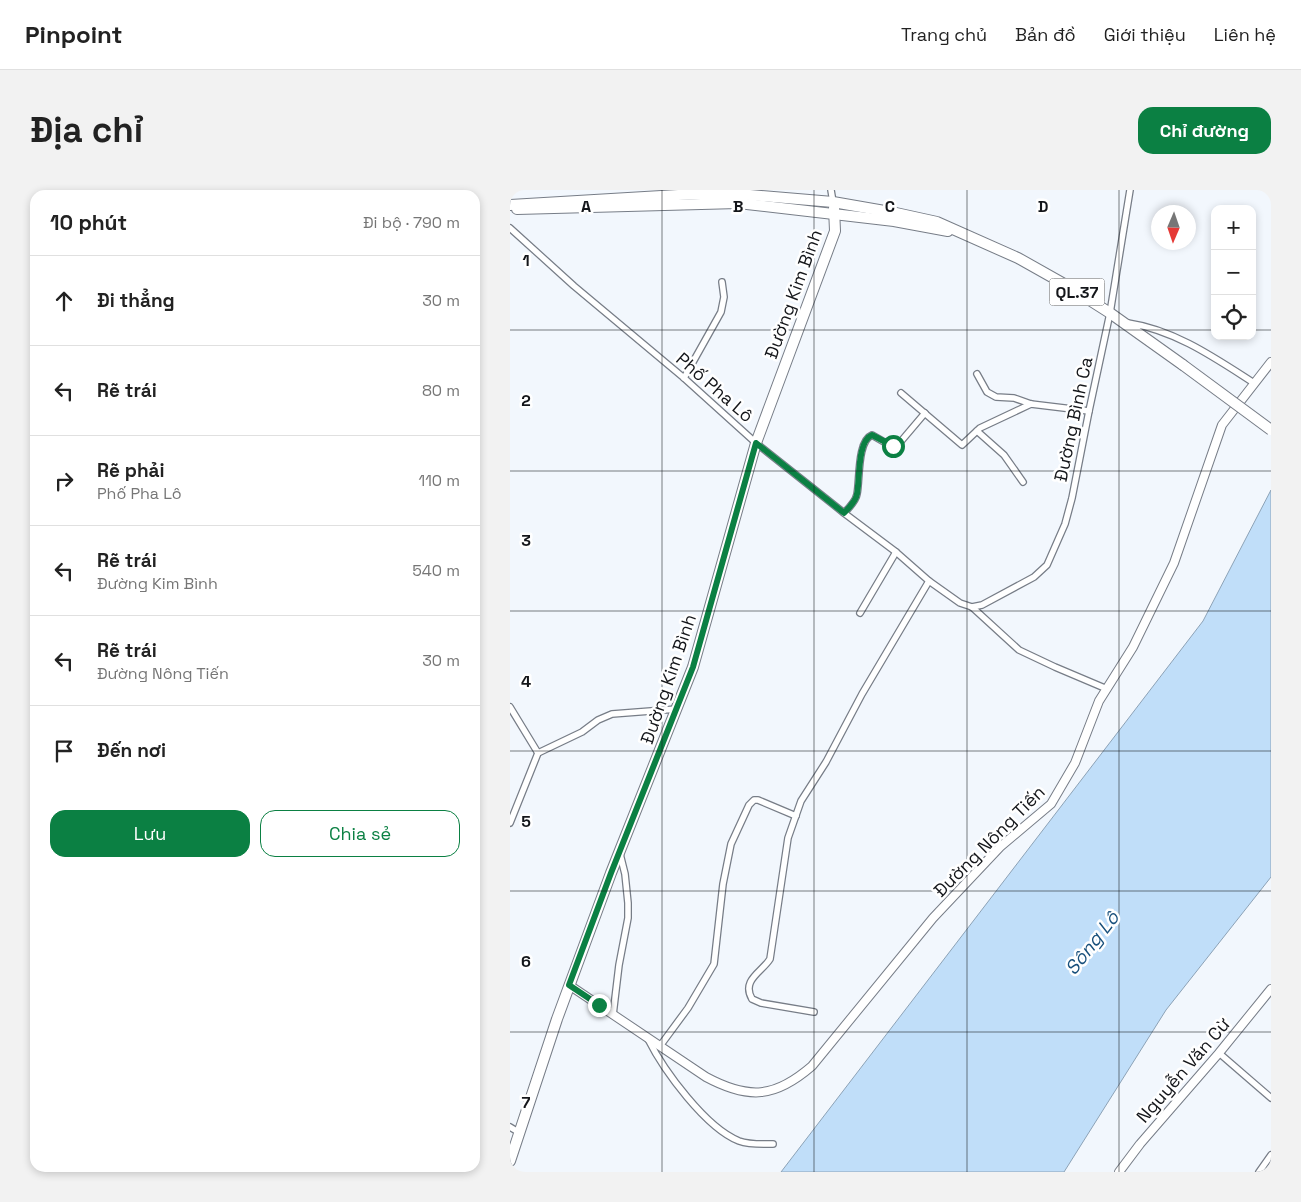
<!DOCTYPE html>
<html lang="vi">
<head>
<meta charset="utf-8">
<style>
  body { margin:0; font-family:"Space Grotesk",sans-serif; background:#f2f2f2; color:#222 }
  .controls { position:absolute; right:15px; top:15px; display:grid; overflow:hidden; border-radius:10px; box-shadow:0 2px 8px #0003 }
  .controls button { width:45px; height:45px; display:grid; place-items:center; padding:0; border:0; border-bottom:1px solid #e0e0e0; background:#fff; color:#222; font:25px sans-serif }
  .compass { position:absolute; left:641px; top:15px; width:45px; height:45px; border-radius:50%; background:#fff; box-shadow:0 2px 8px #0003; rotate:182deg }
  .stop { position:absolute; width:15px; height:15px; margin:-11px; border:4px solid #0b8043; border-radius:50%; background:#fff }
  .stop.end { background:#0b8043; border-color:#fff; box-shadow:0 1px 5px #0008 }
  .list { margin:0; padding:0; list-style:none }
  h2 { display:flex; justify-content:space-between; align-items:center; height:65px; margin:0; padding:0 20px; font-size:21px }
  h2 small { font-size:16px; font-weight:400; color:#767676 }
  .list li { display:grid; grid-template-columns:32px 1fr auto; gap:15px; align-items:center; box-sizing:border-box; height:90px; padding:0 20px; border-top:1px solid #e0e0e0 }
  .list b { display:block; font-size:19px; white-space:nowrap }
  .list p { margin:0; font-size:16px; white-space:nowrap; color:#767676 }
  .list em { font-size:16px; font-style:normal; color:#767676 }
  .actions { display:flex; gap:10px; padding:15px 20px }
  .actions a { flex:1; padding:11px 0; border:1px solid #0b8043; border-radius:15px; text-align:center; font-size:18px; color:#0b8043 }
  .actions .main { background:#0b8043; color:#fff }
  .icon { flex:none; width:28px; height:28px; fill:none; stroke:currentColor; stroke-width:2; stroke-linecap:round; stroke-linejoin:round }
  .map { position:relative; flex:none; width:761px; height:982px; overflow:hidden; border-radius:15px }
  header { display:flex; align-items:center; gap:30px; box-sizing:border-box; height:70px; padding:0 25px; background:#fff; border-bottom:1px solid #e0e0e0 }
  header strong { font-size:24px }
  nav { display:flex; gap:28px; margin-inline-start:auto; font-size:18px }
  .intro { display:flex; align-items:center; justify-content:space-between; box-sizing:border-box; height:120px; padding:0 30px }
  h1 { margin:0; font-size:35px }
  .button { padding:12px 22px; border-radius:15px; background:#0b8043; color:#fff; font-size:18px; font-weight:700 }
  main { display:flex; gap:30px; padding:0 30px }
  aside { flex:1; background:#fff; border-radius:15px; box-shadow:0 2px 8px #0003 }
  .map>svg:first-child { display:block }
  .water { fill:#c0def9; stroke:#8ca2b6 }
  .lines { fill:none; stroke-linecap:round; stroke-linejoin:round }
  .minor-casing { stroke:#777d87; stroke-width:8 }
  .tertiary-casing { stroke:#777d87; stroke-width:10 }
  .primary-casing { stroke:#777d87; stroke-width:12 }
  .trunk-casing { stroke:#777d87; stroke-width:12 }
  .minor { stroke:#fff; stroke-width:5.5 }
  .tertiary { stroke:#fff; stroke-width:8 }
  .primary { stroke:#fff; stroke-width:10 }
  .trunk { stroke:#fff; stroke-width:10 }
  .trunk-bridge-casing { stroke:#777d87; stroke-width:12; stroke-linecap:butt }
  .trunk-bridge { stroke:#fff; stroke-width:10 }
  .route { stroke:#0b8043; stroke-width:6 }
  .grid { fill:none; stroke:#14161a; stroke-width:1; stroke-opacity:0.55 }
  .labels { text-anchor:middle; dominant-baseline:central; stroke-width:5; stroke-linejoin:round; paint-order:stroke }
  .shield { fill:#fff; stroke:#5a5c5f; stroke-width:1 }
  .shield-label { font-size:16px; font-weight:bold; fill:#14161a }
  .street-label { font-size:18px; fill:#14161a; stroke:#fff }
  .water-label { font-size:19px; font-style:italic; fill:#18507c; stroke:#fff }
  .grid-label { font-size:16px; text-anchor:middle; font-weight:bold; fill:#14161a; stroke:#fff; stroke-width:5; stroke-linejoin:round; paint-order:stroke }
</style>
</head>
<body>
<header>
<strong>Pinpoint</strong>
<nav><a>Trang chủ</a><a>Bản đồ</a><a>Giới thiệu</a><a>Liên hệ</a></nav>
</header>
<div class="intro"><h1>Địa chỉ</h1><a class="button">Chỉ đường</a></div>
<main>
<aside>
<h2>10 phút<small>Đi bộ · 790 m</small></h2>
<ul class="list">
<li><svg class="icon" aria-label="ahead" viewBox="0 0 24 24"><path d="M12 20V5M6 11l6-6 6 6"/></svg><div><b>Đi thẳng</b></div><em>30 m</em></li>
<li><svg class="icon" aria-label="left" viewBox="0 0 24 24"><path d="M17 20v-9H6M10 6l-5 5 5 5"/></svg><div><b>Rẽ trái</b></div><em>80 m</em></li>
<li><svg class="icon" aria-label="right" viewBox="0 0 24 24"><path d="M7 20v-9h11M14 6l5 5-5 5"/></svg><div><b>Rẽ phải</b><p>Phố Pha Lô</p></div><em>110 m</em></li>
<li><svg class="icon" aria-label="left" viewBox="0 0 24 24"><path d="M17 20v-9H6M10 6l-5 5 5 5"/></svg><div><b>Rẽ trái</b><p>Đường Kim Bình</p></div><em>540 m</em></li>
<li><svg class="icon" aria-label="left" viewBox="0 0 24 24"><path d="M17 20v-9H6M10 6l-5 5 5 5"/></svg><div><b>Rẽ trái</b><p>Đường Nông Tiến</p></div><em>30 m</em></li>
<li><svg class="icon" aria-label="arrive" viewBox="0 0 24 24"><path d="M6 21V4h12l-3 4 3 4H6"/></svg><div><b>Đến nơi</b></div></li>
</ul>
<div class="actions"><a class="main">Lưu</a><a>Chia sẻ</a></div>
</aside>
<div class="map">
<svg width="761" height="982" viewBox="0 0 761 982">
  <rect width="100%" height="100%" fill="#f2f7fd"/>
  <polygon class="water" points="761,300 761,687 656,820 554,982 271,982 693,431"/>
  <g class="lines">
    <g class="minor-casing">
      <g id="minor">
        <polyline points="321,0 323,12"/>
        <polyline points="0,38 64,96 174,188 246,253 334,323 386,362 419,391 450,413 462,417 509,460 545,477 597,499"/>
        <path d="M 618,133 C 665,140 705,168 744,193"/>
        <polyline points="467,184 477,202 486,207 504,208 521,214 579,221"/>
        <polyline points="174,188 211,122 214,107 212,92"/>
        <polyline points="391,203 452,255 470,238 521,214"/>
        <polyline points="467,241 494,265 513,292"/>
        <path d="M 334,323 C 339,318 346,311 347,304 C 350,290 347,251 362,245 L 383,257 L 387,256 L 415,223"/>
        <polyline points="462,417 472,415 524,387 537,375 555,334 562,308 579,221 600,123 620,0"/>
        <polyline points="350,423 386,362"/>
        <polyline points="0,517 28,563"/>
        <polyline points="0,633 28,563 72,542 88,530 102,524 167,519"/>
        <path d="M 304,822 L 251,813 L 242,809 C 231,790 252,782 260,769 L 278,648 L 291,611 L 316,572 L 352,504 L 419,391"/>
        <polyline points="103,825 109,775 118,728 118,713 115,684 110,664"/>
        <path d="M 138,849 C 154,881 196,938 229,951 C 240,955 252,954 263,954"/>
        <polyline points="150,856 178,818 204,774 213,694 221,654 239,615 244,610 248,610 286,626"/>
        <polyline points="709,863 761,908"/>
        <polyline points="0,937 10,943"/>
        <polyline points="749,982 761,965"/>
      </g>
    </g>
    <g class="tertiary-casing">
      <g id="tertiary">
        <path d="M 59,795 L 196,887 C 239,910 265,908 302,876 L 423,728 L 490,657 L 541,614 L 565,573 L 589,511 L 623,457 L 664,373 L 712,235 L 761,172"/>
        <polyline points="609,982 630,954 709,863 761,799"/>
      </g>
    </g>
    <g class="primary-casing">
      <polyline id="primary" points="0,971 47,829 101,683 183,477 246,253 325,41 324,18"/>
    </g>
    <g class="trunk-casing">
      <g id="trunk">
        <polyline points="0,15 185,4 228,4 323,12 386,23 427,32 508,68 556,95 600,123 673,175"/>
        <polyline points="7,19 228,13 384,31 438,41"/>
      </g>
    </g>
    <use href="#minor" class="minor"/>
    <use href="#tertiary" class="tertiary"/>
    <use href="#primary" class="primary"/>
    <use href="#trunk" class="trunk"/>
    <g class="trunk-bridge-casing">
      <polyline id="trunk-bridge" points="673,175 761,240"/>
    </g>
    <use href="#trunk-bridge" class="trunk-bridge"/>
  </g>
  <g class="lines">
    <path class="route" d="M 89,815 L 59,795 L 101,683 L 183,477 L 246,253 L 334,323 C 339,318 346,311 347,304 C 350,290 347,251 362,245 L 383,256"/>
  </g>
  <path class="grid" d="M 152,0 L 152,982M 304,0 L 304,982M 457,0 L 457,982M 609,0 L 609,982M 0,140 L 705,140M 742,140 L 761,140M 0,281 L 761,281M 0,421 L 761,421M 0,561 L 761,561M 0,701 L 761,701M 0,842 L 761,842"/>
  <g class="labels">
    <rect class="shield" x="539.5" y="88.5" width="55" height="27" rx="4"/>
    <g class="shield-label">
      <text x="567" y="102">QL.37</text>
    </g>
    <g class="street-label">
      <text transform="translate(283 104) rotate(-70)">Đường Kim Bình</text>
      <text transform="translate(205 197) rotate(41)">Phố Pha Lô</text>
      <text transform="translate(563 229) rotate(-78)">Đường Bình Ca</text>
      <text transform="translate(158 489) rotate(-71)">Đường Kim Bình</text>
      <text transform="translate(479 651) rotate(-45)">Đường Nông Tiến</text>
      <text transform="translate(673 880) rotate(-49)">Nguyễn Văn Cừ</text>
    </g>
    <g class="water-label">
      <text transform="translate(582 753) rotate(-52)">Sông Lô</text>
    </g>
  </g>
  <g class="grid-label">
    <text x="76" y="22">A</text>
    <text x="228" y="22">B</text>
    <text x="380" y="22">C</text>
    <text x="533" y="22">D</text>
    <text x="16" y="76">1</text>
    <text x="16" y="216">2</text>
    <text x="16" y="356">3</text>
    <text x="16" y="497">4</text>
    <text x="16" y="637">5</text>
    <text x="16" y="777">6</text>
    <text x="16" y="918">7</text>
  </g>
</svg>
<div class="controls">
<button>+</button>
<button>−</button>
<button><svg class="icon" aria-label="locate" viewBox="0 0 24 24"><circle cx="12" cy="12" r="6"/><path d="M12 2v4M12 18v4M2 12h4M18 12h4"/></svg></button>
</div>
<svg class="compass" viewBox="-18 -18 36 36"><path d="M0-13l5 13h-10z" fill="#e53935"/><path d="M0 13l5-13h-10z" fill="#767676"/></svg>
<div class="stop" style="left:383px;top:256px"></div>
<div class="stop end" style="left:89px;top:815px"></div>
</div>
</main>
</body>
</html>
